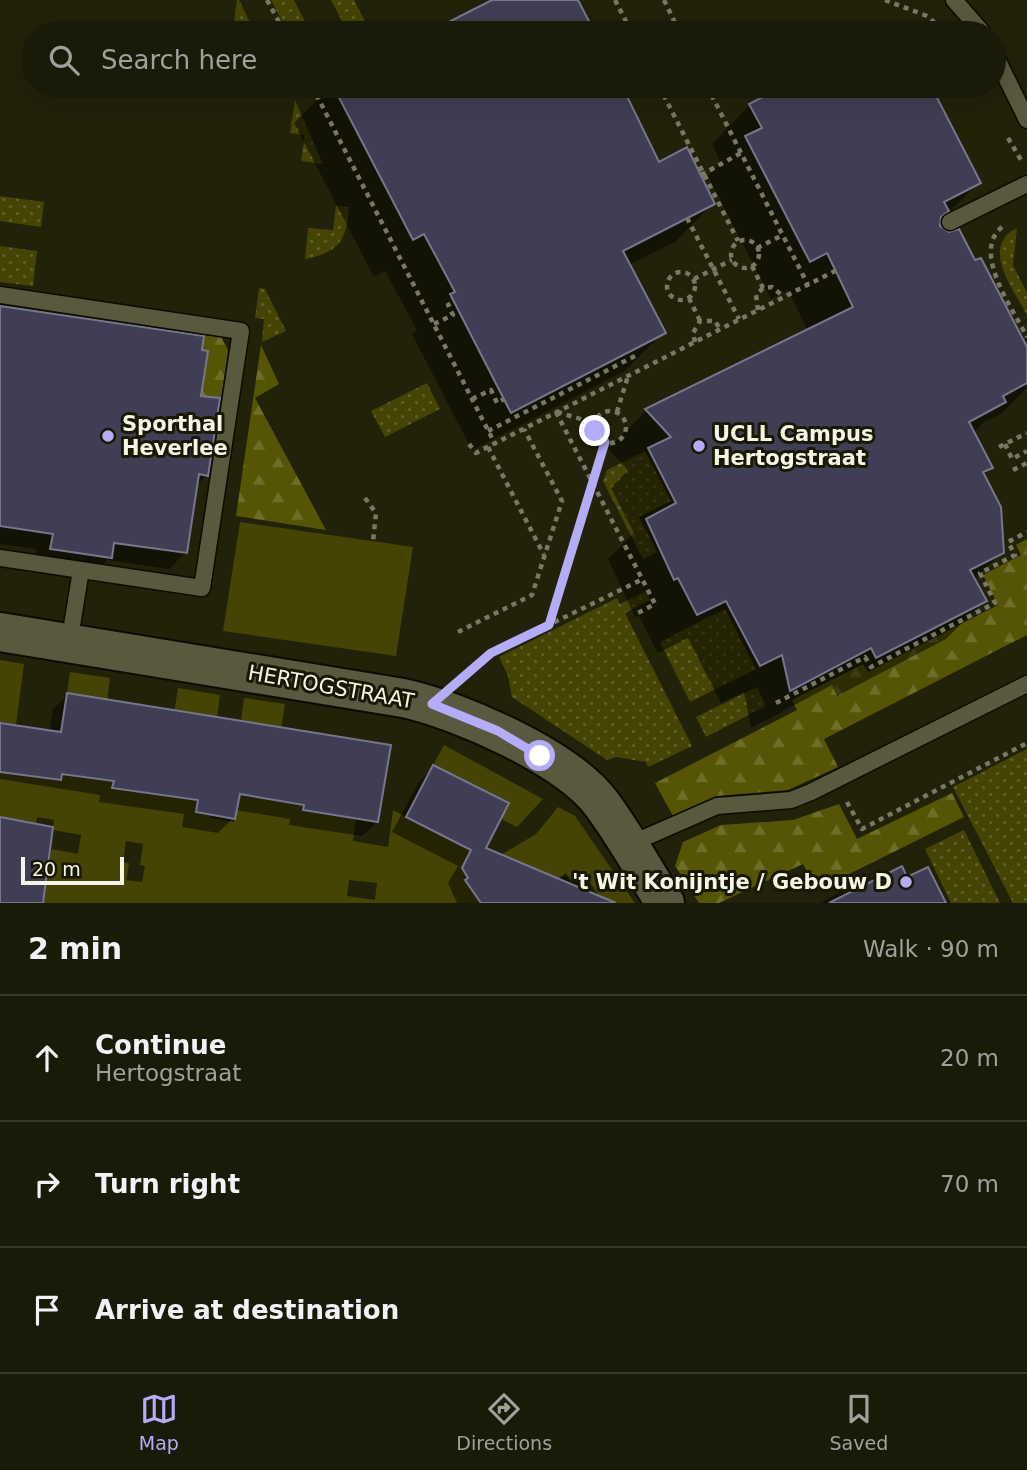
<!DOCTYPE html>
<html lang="en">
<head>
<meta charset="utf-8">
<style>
  body { margin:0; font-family:"DejaVu Sans",sans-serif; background:#232312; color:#f1f3f6 }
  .scale { position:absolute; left:21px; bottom:18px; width:103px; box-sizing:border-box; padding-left:7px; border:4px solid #f5f6e7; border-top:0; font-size:19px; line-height:24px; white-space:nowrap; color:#f5f6e7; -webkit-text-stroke:5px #191903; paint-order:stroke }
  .stop { position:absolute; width:21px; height:21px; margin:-16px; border:5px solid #b5acf8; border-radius:50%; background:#fff }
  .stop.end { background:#b5acf8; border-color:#fff; box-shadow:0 2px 7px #0008 }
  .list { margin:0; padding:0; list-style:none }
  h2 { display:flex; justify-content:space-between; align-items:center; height:91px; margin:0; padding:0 28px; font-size:30px }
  h2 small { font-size:23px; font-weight:400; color:#9fa19c }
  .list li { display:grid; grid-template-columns:46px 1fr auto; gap:21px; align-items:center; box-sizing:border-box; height:126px; padding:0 28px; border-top:2px solid #383829 }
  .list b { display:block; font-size:26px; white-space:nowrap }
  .list p { margin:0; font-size:23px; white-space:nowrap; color:#9fa19c }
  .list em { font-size:23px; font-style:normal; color:#9fa19c }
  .icon { flex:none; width:38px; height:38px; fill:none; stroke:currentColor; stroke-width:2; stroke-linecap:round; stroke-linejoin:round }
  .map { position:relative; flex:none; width:1027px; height:903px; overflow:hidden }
  .search { position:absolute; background:#1a1a08; box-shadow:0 7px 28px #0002; left:21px; right:21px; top:21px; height:77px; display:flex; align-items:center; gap:18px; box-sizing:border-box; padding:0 24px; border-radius:38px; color:#9fa19c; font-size:26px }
  .sheet { height:469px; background:#1a1a08 }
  nav { display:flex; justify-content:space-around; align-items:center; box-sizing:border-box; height:98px; border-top:2px solid #383829; background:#1a1a08; font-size:19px; color:#9fa19c }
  nav a { display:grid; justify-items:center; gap:4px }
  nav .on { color:#b5acf8 }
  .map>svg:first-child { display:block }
  .grass { fill:url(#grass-dots) }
  .forest { fill:url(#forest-firs) }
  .garden { fill:#454405; fill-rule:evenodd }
  .shadow { fill:#0007 }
  .building { fill:#403e54; stroke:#78758e; stroke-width:2 }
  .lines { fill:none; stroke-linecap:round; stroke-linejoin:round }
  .lane-casing { stroke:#0c0c00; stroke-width:19 }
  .secondary-casing { stroke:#0c0c00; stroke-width:42 }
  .path { stroke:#787864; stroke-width:4.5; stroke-dasharray:5 5; stroke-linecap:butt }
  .lane { stroke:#595940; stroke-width:16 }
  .secondary { stroke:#595940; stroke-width:38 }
  .route { stroke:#b5acf8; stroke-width:9 }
  .poi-dot { fill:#b5acf8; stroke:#191903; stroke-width:2.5 }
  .labels { text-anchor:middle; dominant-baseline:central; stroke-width:6; stroke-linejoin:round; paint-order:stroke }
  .poi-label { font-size:21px; font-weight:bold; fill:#f5f6e7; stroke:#191903; text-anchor:start }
  .street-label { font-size:21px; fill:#f5f6e7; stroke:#191903 }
</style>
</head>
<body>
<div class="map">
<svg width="1027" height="903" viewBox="0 0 1027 903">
  <defs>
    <pattern id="grass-dots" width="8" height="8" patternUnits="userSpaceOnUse" patternTransform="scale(1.75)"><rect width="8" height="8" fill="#454405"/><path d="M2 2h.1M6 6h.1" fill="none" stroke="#606029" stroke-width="1.8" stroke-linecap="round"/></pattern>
    <pattern id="forest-firs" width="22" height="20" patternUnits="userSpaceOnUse" patternTransform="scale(1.75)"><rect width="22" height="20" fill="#565505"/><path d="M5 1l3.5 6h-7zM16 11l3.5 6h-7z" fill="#6f6e29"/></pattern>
  </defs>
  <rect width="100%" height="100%" fill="#22220b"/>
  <g class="grass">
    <polygon points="237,0 239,0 255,33 233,30"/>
    <polygon points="271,0 294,0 311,33 288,33"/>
    <polygon points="331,0 354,0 371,33 348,33"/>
    <polygon points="295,100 323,164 301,161 305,135 290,133"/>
    <polygon points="0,196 44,202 41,227 0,221"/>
    <path d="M 336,206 L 349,207 C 346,241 340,252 305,259 L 308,228 L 333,230 Z"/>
    <path d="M 1017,228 L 1013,265 L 1027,293 L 1027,315 C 1014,290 979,246 1017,228 Z"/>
    <polygon points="0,246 37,251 33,286 0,282"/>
    <polygon points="259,288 265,289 286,331 262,342 264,319 255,318"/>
    <polygon points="427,383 440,409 385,437 371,411"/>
    <polygon points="645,451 671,501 639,517 657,552 643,559 603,481 607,470"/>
    <polygon points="646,591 650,600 625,613 692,746 648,767 646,762 616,757 607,760 512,697 508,676 499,657 617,598 620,604"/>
    <polygon points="725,609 756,669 690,702 660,642"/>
    <polygon points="757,687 766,706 706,737 696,717"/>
    <polygon points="1027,749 1027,903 1013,903 953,787"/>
    <polygon points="964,830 1000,903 951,903 925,849"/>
  </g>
  <g class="forest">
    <polygon points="204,335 221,337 228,350 221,399 201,396 208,352 202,350"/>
    <polygon points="261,345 279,384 255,398 326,530 236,516"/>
    <polygon points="1027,539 1027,635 824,739 838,767 788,790 716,796 674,818 655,783 797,710 792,700 863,664 868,672 998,605 983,575 1021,555 1016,545"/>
    <polygon points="952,793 964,817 817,890 803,864 719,903 699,903 675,866 683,842 721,825 793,820 839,804 857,839"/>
  </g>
  <g class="garden">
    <polygon points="240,522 413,547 396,656 223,631"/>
    <polygon points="0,660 24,664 16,725 0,722"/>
    <polygon points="70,672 110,678 107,702 67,693"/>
    <polygon points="178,688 220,695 217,718 174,713"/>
    <polygon points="244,698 285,704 281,729 241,721"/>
    <path d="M 444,745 L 543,799 L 517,827 C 484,813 464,781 433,765 Z"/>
    <path d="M 0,763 L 116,763 L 113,787 L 200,784 L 196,812 L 212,815 L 211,818 L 234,822 L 240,794 L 304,805 L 303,810 L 356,819 L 353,841 L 388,847 L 393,810 L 471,850 L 462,868 L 468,878 L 466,880 L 481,903 L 36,903 L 0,829 ZM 37,817 L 54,820 L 53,830 L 81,835 L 78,854 L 52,849 L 49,863 L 31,860 ZM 126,841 L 143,844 L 140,865 L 145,866 L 142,882 L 126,880 L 129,863 L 123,862 ZM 349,880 L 377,883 L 375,900 L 347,896 Z"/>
    <polygon points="558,807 575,816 635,903 604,903 583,872 571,880 566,873 526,900 501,855 536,834"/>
  </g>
  <g class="shadow">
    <polygon points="496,0 573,0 590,33 431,33"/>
    <polygon points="896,23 902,33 876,33"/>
    <polygon points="331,86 617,86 658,164 713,203 675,242 629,265 664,332 625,371 472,450 412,334 417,330 385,271 374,277 294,123"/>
    <polygon points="788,86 929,86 979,182 940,221 939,227 1027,348 1027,388 1002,413 983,423 973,433 991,467 983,475 1002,552 974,580 984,601 946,639 837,696 832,685 751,728 744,692 721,703 688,638 658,653 639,616 635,617 608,559 634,533 611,488 628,470 608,449 646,411 808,331 788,290 771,299 708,176 721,163 712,144 750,105"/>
    <polygon points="0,307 199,397 207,475 195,487 186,552 169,569 108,560 94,573 35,565 37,549 0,544"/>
    <polygon points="67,695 377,822 362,836 289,825 290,819 235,810 233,818 218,833 182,827 184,814 99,802 100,795 0,779 0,724 49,732 53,709"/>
    <polygon points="433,767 483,849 558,880 566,875 571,882 582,875 601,903 457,903 448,883 458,866 392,832 419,782"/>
    <polygon points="906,879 944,903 820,903 861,881 864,888"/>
  </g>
  <g class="building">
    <polygon points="492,0 578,0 595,33 427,33"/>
    <polygon points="333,86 622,86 659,162 687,147 715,204 623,251 666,333 511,413 450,294 455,292 424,234 413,240"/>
    <polygon points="784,86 931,86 981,183 944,202 949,211 941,217 940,226 949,232 959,229 975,260 981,258 1027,347 1027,383 1003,396 1006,402 969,422 993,468 983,472 1001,507 1004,553 970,570 987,601 876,658 871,648 790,691 782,655 760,666 726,601 697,615 678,578 674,580 646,519 676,503 648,448 671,437 645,409 853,307 827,253 810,262 745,136 762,128 749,104"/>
    <polygon points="0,306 204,336 202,350 208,351 201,396 220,398 208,476 199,474 187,553 114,543 112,558 50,549 53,534 0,526"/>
    <polygon points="67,693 391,745 378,822 303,810 304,805 240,794 235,819 196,812 198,800 112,788 114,781 62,774 61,780 0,772 0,723 61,732"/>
    <polygon points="433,765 509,803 486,848 616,903 481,903 465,880 468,878 462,868 471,850 406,817"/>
    <polygon points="0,817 53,827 43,903 0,903"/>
    <polygon points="902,866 907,877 928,867 946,903 829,903"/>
  </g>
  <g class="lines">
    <g class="lane-casing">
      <g id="lane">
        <polyline points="954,0 983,33"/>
        <polyline points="994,53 1027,120"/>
        <polyline points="950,222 1027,184"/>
        <polyline points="0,295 241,331 202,588 0,558"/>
        <polyline points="69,644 81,570"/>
        <polyline points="628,845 717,806 791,800 811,792 1027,684"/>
      </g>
    </g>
    <g class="secondary-casing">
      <path id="secondary" d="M 0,632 L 403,698 C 459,710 566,757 601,803 C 624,834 644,870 665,903"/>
    </g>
    <g class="path">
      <polyline points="267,0 285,33"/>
      <polyline points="615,0 632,33"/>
      <polyline points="664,0 680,33"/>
      <polyline points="885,0 927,16 943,30"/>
      <polyline points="312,86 495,444"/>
      <polyline points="659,86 738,241"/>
      <polyline points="707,86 808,285"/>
      <polyline points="1008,138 1021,160"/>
      <polyline points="701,175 741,153"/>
      <polyline points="687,218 739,319"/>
      <path d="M 1002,227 C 971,252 1013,309 1027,337"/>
      <circle cx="745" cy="254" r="14"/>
      <polyline points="757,248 783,235"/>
      <polyline points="752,266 763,288"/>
      <circle cx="681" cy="286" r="14"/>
      <polyline points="694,279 732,260"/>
      <polyline points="689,298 700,321"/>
      <polyline points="758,310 756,295 763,288 772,287 784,297"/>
      <polyline points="434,324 453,315 448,305 454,302"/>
      <polyline points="695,342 693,333 700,321 715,321 720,329"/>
      <polyline points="472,399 491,390 497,403 504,399"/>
      <circle cx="610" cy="427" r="16"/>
      <polyline points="556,412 655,604 634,615"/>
      <polyline points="557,412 594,423"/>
      <polyline points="617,412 628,376"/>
      <polyline points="488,431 637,355"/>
      <polyline points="469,444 476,453 837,270"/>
      <polyline points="1005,444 1012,459 1027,451"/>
      <polyline points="488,447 544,555"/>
      <polyline points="999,447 1027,433"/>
      <polyline points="1013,470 1027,463"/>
      <polyline points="365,498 376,513 373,541"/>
      <polyline points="549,625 605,442"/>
      <polyline points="458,632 532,595 562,501 524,429"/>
      <polyline points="461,679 491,653 643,579"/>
      <polyline points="776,703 865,657 871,667 995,603 980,573 1015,555 1008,542 1027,532"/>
      <polyline points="847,802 862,829 1027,743"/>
    </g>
    <use href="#lane" class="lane"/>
    <use href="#secondary" class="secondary"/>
  </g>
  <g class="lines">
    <polyline class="route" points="540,756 498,731 432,704 491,653 549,625 605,442 595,431"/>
  </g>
  <g class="poi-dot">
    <circle cx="108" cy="436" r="7"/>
    <circle cx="699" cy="446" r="7"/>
    <circle cx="906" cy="882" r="7"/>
  </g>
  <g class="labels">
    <g class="poi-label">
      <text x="122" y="424">Sporthal<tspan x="122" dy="24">Heverlee</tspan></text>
      <text x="713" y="434">UCLL Campus<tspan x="713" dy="24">Hertogstraat</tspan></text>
      <text x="892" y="882" text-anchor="end">'t Wit Konijntje / Gebouw D</text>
    </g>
    <g class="street-label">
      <text transform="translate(331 687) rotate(10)">HERTOGSTRAAT</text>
    </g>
  </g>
</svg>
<div class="scale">20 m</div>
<div class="stop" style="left:540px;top:756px"></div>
<div class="stop end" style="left:595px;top:431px"></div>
<div class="search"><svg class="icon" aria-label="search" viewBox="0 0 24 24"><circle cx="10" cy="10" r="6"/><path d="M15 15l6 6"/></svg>Search here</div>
</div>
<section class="sheet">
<h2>2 min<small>Walk · 90 m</small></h2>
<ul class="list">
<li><svg class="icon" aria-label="ahead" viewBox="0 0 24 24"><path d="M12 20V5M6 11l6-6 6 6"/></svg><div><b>Continue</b><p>Hertogstraat</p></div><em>20 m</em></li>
<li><svg class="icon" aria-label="right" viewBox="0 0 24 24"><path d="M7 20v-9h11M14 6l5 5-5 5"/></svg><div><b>Turn right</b></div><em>70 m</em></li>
<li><svg class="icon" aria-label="arrive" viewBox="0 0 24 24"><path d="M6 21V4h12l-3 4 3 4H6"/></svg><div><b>Arrive at destination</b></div></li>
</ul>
</section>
<nav>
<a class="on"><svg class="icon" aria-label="map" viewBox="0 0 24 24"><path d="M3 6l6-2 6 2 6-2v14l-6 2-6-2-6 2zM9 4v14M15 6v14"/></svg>Map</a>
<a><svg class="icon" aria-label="directions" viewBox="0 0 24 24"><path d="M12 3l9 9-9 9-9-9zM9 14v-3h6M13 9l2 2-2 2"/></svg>Directions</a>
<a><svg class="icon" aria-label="saved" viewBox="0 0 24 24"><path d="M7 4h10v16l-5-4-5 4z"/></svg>Saved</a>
</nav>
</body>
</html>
